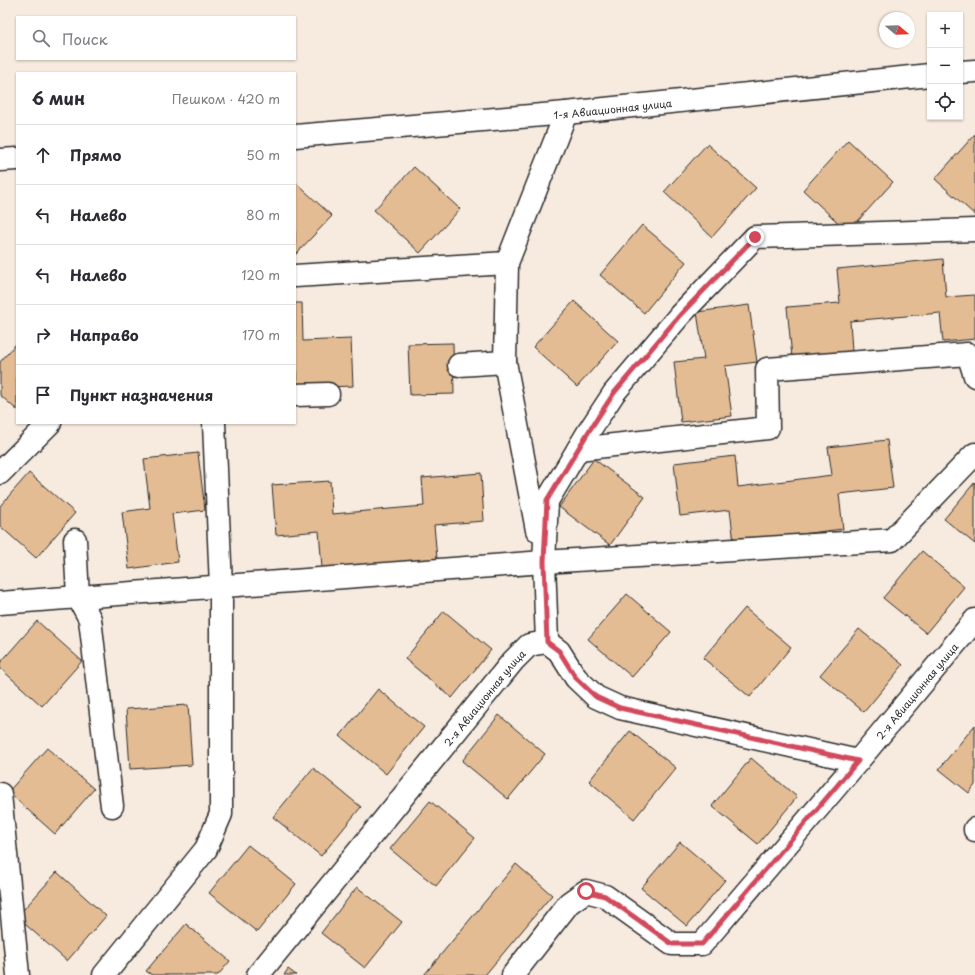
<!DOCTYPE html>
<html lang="ru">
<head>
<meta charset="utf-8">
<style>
  body { margin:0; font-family:"Playpen Sans",sans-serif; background:#f2f2f3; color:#2b2b33 }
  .controls { position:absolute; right:12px; top:12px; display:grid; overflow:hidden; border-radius:0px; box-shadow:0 1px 3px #0004 }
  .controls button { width:36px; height:36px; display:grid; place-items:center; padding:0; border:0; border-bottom:1px solid #e1e1e2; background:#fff; color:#2b2b33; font:20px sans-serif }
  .compass { position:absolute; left:879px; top:12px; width:36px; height:36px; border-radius:50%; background:#fff; box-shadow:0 1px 3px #0004; rotate:109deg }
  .stop { position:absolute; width:12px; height:12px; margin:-9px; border:3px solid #d1495b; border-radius:50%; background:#fff }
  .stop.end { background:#d1495b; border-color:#fff; box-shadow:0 1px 4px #0008 }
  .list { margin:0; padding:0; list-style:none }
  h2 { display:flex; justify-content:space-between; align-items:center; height:52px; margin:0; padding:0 16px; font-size:17px }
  h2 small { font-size:13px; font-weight:400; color:#7c7c81 }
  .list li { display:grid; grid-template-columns:26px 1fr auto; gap:12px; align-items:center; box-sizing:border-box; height:60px; padding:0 16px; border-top:1px solid #e1e1e2 }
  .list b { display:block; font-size:15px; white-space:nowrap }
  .list em { font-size:13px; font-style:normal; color:#7c7c81 }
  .icon { flex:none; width:22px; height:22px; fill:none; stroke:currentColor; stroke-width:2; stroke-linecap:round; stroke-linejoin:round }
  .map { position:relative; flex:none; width:975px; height:975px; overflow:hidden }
  .search { position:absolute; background:#fff; box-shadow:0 1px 3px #0004; left:16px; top:16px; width:280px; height:44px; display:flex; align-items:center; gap:10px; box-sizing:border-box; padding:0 14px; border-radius:0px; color:#7c7c81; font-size:15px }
  .panel { position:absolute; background:#fff; box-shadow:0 1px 3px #0004; left:16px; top:72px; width:280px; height:352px; border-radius:0px }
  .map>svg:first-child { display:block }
  .building { fill:#e4bc94; stroke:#2b2b2b }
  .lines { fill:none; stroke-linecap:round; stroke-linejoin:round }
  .minor-casing { stroke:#2b2b2b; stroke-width:25 }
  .minor { stroke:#fff; stroke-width:22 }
  .route { stroke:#d1495b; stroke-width:5 }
  .labels { text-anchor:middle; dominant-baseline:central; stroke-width:3.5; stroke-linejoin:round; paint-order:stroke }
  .street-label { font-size:10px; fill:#2b2b2b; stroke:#fff }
</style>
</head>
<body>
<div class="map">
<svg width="975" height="975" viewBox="0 0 975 975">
  <rect width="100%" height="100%" fill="#f7ebdf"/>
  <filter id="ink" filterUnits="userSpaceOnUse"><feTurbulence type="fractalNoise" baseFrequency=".025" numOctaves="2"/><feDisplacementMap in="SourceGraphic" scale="8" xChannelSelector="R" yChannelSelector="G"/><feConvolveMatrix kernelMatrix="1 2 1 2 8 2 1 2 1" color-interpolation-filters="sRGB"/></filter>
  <g filter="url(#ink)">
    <g class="building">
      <polygon points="975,134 975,215 935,179"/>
      <polygon points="848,140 893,182 848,232 803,190"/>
      <polygon points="707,144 756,188 712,237 664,192"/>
      <polygon points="414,167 460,209 420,253 374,210"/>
      <polygon points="295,182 332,216 295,255"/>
      <polygon points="642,225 686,262 644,313 600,275"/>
      <polygon points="943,259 946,297 975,295 975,339 943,342 940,313 850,321 852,351 792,357 787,307 840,303 837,269"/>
      <polygon points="574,301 618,341 577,387 533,347"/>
      <polygon points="295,303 302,303 303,341 351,339 353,386 297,388 295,353"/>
      <polygon points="749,305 757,362 725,366 732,416 681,422 674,362 704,359 697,312"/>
      <polygon points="17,343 17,410 0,395 0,362"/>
      <polygon points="453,343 454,394 410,395 408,344"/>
      <polygon points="887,440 893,488 839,494 843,529 734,542 730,510 680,516 674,463 735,456 738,487 832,475 828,447"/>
      <polygon points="198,453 205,510 172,514 178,562 129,569 122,512 150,508 144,459"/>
      <polygon points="594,459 645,497 610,545 559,507"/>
      <polygon points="29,473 75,513 36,558 0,526 0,506"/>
      <polygon points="481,473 484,521 434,525 437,559 322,568 319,531 276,535 272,485 330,481 332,514 424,506 422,478"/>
      <polygon points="975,482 975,544 944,519"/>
      <polygon points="922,551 964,587 926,633 883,598"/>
      <polygon points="627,594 671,632 632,677 588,639"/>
      <polygon points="745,608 791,647 750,697 703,658"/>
      <polygon points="444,611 491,650 452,698 405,659"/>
      <polygon points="37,621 82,661 42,706 0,668 0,663"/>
      <polygon points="859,629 903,665 864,712 820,675"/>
      <polygon points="378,689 424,727 386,774 340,736"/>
      <polygon points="188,705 192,765 130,769 126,709"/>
      <polygon points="499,715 545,754 508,799 462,761"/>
      <polygon points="975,725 975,785 969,793 939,769"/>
      <polygon points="630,731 676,768 634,819 589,781"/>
      <polygon points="47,748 94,789 55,834 8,792"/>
      <polygon points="751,758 797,797 758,844 712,806"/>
      <polygon points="313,768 361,807 321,856 273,817"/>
      <polygon points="430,801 475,838 436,886 390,849"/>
      <polygon points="680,842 725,880 687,926 641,888"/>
      <polygon points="248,845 296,884 257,932 209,893"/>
      <polygon points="516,864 552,895 485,975 424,975"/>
      <polygon points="57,872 106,916 67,961 17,917"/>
      <polygon points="357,887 402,922 365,968 321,933"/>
      <polygon points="186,924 230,961 218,975 152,975 146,971"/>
      <polygon points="288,969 296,975 284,975"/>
    </g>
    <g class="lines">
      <g class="minor-casing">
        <g id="minor">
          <polyline points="960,72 975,71"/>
          <path id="s1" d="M 295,136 L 566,113 L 930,75"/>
          <polyline points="0,160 17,159"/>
          <polyline points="295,276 507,263"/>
          <polyline points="459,365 505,362"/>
          <polyline points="295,395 328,394"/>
          <polyline points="578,449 768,428 767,369 968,354 975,376"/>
          <polyline points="0,473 50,423"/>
          <polyline points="537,530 505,362 507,263 566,113"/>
          <polyline points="75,540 78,597 90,619 112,806"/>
          <polyline points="0,603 544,562 892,540 975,454"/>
          <polyline points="547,642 544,562 547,501 589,431 614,393 680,315 755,237 975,230"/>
          <polyline points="0,794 18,975"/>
          <polyline points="975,829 975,830"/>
          <polyline points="104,975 206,849 221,814 221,586 214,423"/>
          <path id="s2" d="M 258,975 L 513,661 L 529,645 L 547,642 L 559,651 L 576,678 L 596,697 L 620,708 L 858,761"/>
          <path id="s3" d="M 513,975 L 569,903 L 586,891 L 605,896 L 672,944 L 702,944 L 858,761 L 975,620"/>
        </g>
      </g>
      <use href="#minor" class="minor"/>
    </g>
  </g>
  <g class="lines" filter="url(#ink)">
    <polyline class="route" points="586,891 605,896 672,944 702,944 858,761 620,708 596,697 576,678 559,651 547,642 544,562 547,500 589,431 614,393 680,315 755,237"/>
  </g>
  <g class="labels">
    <g class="street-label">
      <text stroke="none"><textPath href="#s1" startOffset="319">1-я Авиационная улица</textPath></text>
      <text stroke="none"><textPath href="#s3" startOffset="576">2-я Авиационная улица</textPath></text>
      <text stroke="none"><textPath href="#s2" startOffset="358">2-я Авиационная улица</textPath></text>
    </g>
  </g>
</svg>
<div class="controls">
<button>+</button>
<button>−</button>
<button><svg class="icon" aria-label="locate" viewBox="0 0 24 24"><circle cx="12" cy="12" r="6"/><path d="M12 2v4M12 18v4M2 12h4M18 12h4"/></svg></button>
</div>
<svg class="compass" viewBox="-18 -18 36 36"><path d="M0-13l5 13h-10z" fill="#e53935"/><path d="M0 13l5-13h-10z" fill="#7c7c81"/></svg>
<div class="stop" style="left:586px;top:891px"></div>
<div class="stop end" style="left:755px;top:237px"></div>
<div class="search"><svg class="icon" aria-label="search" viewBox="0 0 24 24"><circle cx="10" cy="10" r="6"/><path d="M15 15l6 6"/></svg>Поиск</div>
<section class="panel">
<h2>6 мин<small>Пешком · 420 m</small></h2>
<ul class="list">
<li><svg class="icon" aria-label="ahead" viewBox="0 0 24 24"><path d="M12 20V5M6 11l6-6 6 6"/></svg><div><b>Прямо</b></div><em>50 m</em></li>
<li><svg class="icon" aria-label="left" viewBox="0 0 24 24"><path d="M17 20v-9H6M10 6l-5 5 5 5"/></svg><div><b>Налево</b></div><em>80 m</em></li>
<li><svg class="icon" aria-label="left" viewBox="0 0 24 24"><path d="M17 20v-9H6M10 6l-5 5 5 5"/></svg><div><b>Налево</b></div><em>120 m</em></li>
<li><svg class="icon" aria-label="right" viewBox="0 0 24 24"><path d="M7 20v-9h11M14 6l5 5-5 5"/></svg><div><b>Направо</b></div><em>170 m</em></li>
<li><svg class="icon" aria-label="arrive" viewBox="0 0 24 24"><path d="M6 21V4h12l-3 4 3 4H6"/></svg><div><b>Пункт назначения</b></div></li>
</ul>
</section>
</div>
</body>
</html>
